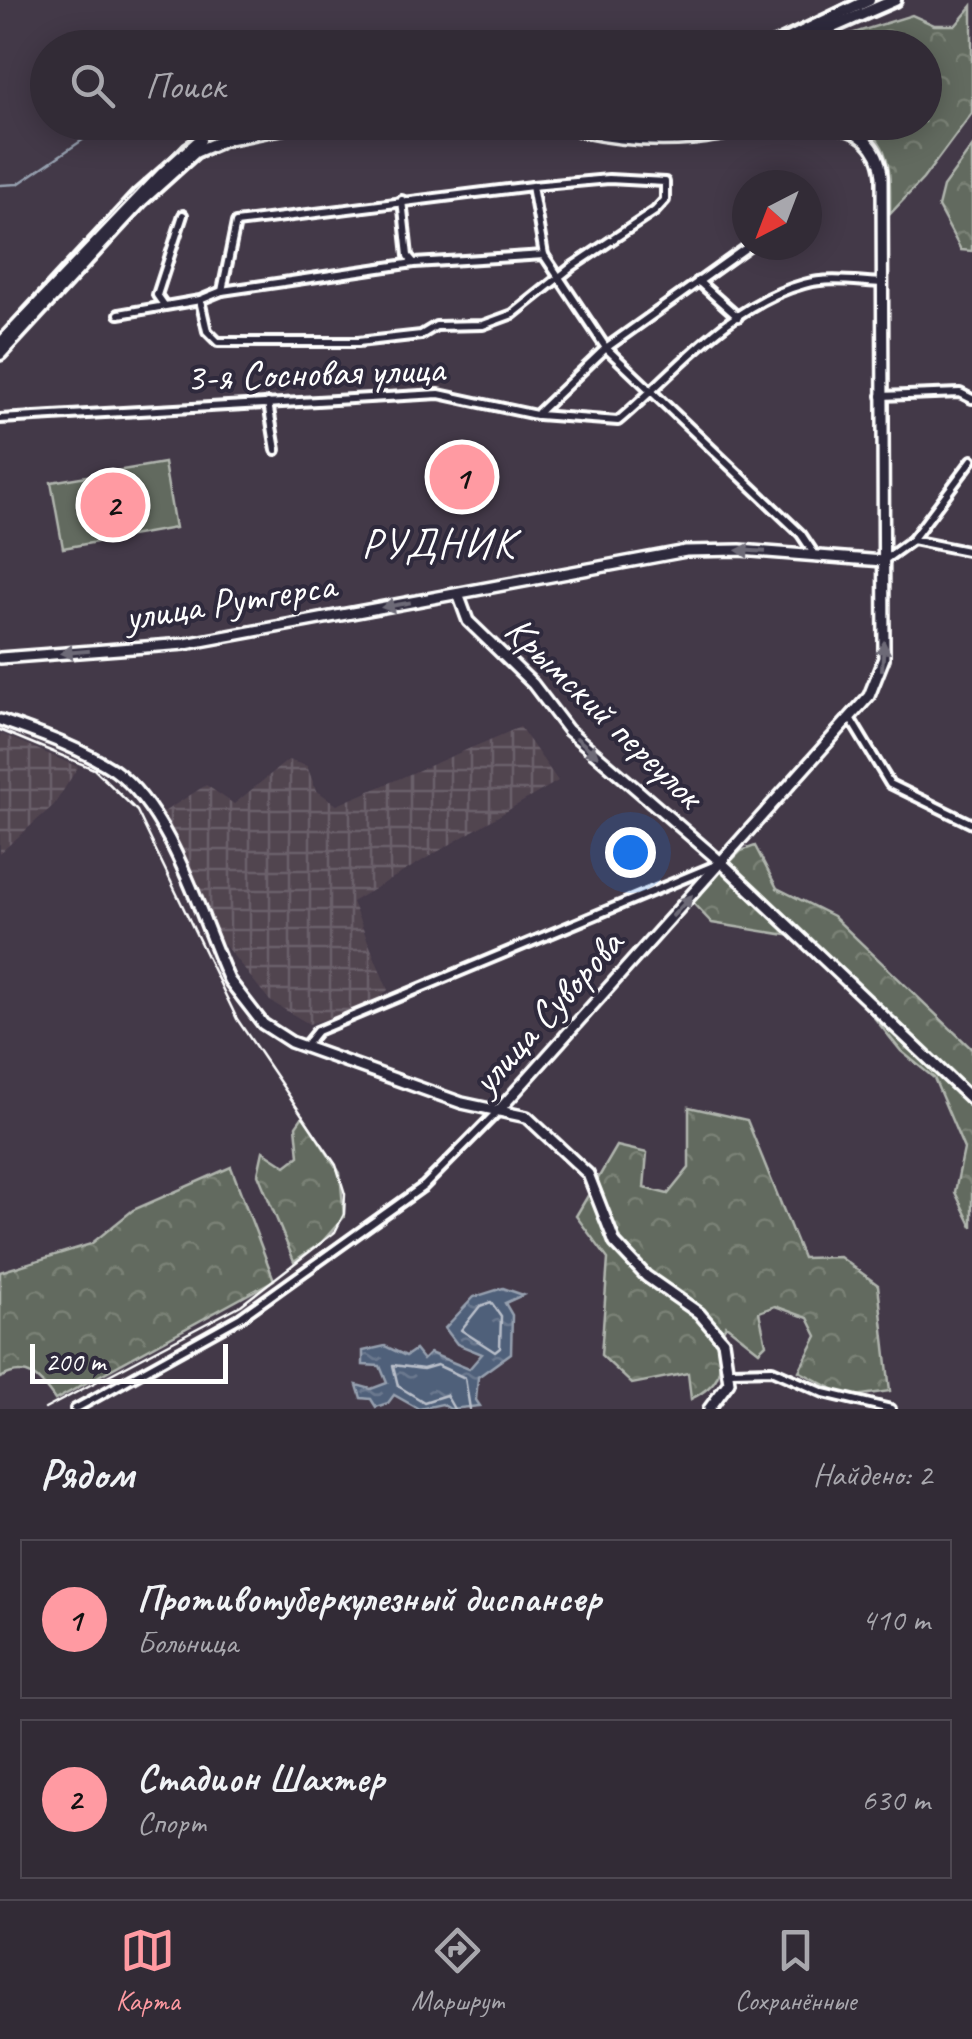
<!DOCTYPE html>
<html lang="ru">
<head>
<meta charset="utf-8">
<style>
  body { margin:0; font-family:Caveat,sans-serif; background:#3d3742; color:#f1f3f6 }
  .compass { position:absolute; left:732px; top:170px; width:90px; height:90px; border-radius:50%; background:#322b36; box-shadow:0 5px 25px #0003; rotate:222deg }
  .scale { position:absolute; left:30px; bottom:25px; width:198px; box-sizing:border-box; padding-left:10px; border:5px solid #fff; border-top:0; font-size:28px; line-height:35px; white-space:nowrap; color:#fff; -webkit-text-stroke:8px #2f2a3d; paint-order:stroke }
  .you { position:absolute; left:630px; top:852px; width:35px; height:35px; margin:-25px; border:8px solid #fff; border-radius:50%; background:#1a73e8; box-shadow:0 0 0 15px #1a73e833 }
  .badge { display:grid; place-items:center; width:65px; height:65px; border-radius:50%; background:#ff9aa2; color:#111; font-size:32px; font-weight:700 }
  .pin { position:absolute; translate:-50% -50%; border:5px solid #fff; box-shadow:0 2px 10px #0006 }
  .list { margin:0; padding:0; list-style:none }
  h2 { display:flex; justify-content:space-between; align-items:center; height:130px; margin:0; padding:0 40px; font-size:42px }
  h2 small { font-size:32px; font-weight:400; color:#a8a7ad }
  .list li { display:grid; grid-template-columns:65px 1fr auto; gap:30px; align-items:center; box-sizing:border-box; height:160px; margin:0 20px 20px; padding:0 20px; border:2px solid #4d4751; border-radius:0px }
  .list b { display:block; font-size:38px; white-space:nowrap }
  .list p { margin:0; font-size:32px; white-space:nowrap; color:#a8a7ad }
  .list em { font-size:32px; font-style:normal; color:#a8a7ad }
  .icon { flex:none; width:55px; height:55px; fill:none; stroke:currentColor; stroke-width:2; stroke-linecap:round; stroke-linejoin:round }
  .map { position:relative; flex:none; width:972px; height:1409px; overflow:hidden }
  .search { position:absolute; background:#322b36; box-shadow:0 5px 25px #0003; left:30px; right:30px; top:30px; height:110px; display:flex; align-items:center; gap:25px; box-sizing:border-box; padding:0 35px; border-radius:55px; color:#a8a7ad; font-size:38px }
  .sheet { height:490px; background:#322b36 }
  nav { display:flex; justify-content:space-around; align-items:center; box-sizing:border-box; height:140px; border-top:2px solid #4d4751; background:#322b36; font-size:28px; color:#a8a7ad }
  nav a { display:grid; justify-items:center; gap:5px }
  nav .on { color:#ff9aa2 }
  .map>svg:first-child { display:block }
  .industrial { fill:url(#industrial-grid) }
  .forest { fill:url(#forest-crowns); stroke:#b0b5ae; stroke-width:2.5 }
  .pitch { fill:#626b5e; stroke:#b0b5ae; stroke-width:2.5 }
  .water { fill:url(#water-ripples); stroke:#96a0af; stroke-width:2.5 }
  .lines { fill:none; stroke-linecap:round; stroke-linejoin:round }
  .shore { stroke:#b9bfca; stroke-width:2.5 }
  .stream { stroke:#96a0af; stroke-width:2.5 }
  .street-casing { stroke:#fff; stroke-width:14 }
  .secondary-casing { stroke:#fff; stroke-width:16 }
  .primary-casing { stroke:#fff; stroke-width:18 }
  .street { stroke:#2f2a3d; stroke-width:6 }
  .secondary { stroke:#2f2a3d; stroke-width:9 }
  .primary { stroke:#2f2a3d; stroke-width:10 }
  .tram { stroke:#fff; stroke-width:2.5 }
  .oneway { fill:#6d6a77 }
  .labels { text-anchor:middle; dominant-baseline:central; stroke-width:8; stroke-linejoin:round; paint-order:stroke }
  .street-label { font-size:40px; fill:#fff; stroke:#2f2a3d }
  .neighbourhood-label { font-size:42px; letter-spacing:2.5px; fill:#fff; stroke:#2f2a3d }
</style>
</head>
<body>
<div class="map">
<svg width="972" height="1409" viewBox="0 0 972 1409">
  <defs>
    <pattern id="industrial-grid" width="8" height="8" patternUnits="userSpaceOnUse" patternTransform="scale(2.5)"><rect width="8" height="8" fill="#514450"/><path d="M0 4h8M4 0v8" fill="none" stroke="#6b606a"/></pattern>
    <pattern id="forest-crowns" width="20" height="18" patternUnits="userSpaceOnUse" patternTransform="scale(2.5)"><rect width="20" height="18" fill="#626b5e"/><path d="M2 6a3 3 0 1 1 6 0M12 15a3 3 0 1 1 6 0" fill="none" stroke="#7a8176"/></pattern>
    <pattern id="water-ripples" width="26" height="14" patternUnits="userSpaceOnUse" patternTransform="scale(2.5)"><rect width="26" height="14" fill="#50607a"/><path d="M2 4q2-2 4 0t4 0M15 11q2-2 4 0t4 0" fill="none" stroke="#6a788e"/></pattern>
  </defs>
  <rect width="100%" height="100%" fill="#433948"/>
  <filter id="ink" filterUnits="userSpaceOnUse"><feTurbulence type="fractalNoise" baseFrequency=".01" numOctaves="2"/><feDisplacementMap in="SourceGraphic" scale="20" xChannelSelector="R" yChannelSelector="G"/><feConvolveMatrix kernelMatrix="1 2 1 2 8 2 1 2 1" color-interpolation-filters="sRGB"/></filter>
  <g filter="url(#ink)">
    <g class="industrial">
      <polygon points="520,727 558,781 352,902 388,990 367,1007 309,1024 270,1001 222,942 162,813 206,785 234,804 288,760 307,766 316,790 337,805"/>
      <polygon points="0,733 78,767 54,805 0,853"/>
    </g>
    <g class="forest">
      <path d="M 972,6 L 972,113 L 923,179 L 890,214 C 890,178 894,141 856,123 L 924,122 L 924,48 L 809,47 L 912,15 L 934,25 L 956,25 Z"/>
      <polygon points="583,123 740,123 688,131"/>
      <polygon points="972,147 972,251 961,250 938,207 943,187"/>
      <polygon points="755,846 777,888 833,916 972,1049 972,1227 955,1192 964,1149 934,1078 901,1051 811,939 712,923 691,901 741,851"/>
      <path d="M 689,1107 L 747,1120 L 803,1258 L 840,1257 L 878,1285 L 890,1391 L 848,1397 L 799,1371 L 817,1336 L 808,1318 L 775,1306 L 759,1312 L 766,1344 L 759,1351 L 726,1325 L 716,1342 C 725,1373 718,1385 691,1399 L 688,1373 L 632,1384 L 601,1355 L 608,1259 L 576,1216 L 617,1146 L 647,1153 L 644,1188 L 668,1194 L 689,1168 Z"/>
      <polygon points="303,1116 340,1173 344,1217 321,1243 294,1261 258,1174 263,1151 286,1166 299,1156 296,1126"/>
      <path d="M 231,1167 L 274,1280 L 55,1400 C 40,1378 27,1363 0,1378 L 0,1272 L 91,1244 L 133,1210 Z"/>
    </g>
    <polygon class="pitch" points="164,463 175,528 63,548 51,482"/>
    <polygon class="water" points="503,1288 523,1295 505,1303 512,1315 511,1353 478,1377 476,1400 480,1406 450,1409 442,1404 419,1409 394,1395 388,1403 376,1407 371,1399 361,1398 357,1385 371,1389 387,1383 380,1366 363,1365 363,1351 385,1346 406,1356 415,1350 423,1360 430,1353 469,1369 482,1354 457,1344 445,1328 474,1297"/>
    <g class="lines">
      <g class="shore">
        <polygon points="491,1302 501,1316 500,1348 495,1352 461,1330 480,1306"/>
        <polyline points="454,1409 446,1395 424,1402 398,1386 393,1365 423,1369 437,1365 465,1378 470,1409"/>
      </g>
      <polyline class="stream" points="0,185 18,184 109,122"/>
      <g class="street-casing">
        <g id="street">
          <polyline points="532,186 544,255 606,348 801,534 815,555"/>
          <polyline points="402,200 408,256 414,263"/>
          <polyline points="698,281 738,317"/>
          <polyline points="222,291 414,263 544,255"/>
          <polyline points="164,305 157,295 183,215"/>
          <polyline points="119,314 200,300 222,291 236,223 532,186 609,179 665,182 665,200 655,211 573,266 513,314 483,325 436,326 421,335 358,342 218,342 207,331 200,300"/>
          <polyline points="881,396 960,393 972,399"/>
          <polyline points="268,403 276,450"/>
          <path d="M 538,415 L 618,421 C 676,372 727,305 804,284 C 828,277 858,282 882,283"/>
          <polyline points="0,419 439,394 536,415 606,348 750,245"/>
          <polyline points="912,540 972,460"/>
          <polyline points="883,561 912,540 972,552"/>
          <polyline points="850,718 890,784 972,824"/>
          <polyline points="304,1047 317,1031 716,865"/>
          <polyline points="731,1371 772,1370 824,1393 891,1409"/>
          <polyline points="75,1409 241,1317 424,1186 500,1109"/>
        </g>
      </g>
      <g class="secondary-casing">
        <g id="secondary">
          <polyline points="458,594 468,621 533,684 568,730 722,863 972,1100"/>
          <polyline points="0,658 185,644 686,551 740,550 883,561"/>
          <path d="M 0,720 C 39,734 79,747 114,770 C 171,810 201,918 229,980 L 263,1024 L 291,1042 L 462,1103 L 527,1117 L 588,1174 L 615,1243 L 646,1276 L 699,1313 L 723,1341 L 729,1382 L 709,1409"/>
          <path d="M 500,1109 L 869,696 L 884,658 L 882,176 C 874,91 743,135 692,139 C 649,143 592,138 553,122"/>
        </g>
      </g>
      <g class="primary-casing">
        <g id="primary">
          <polyline points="768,48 869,0"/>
          <polyline points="785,48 895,0"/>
          <polyline points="221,133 269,122"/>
          <polyline points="0,344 137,196 200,140"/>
          <polyline points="0,354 142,200 195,152 226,139 311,122"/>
        </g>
      </g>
      <use href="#street" class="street"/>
      <use href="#secondary" class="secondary"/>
      <use href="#primary" class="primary"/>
      <g class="tram">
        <polyline points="758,48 850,0"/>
        <polyline points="0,335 183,143 198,133 241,122"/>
        <polyline points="0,730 94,769 137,811 237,1019 336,1165 345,1194 344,1214 335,1232 241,1305 45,1409"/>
      </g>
    </g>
    <defs><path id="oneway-solid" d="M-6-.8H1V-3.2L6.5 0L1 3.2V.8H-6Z" transform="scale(2.5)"/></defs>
    <g class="oneway">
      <use href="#oneway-solid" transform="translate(751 551) rotate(-177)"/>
      <use href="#oneway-solid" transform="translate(396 605) rotate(170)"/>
      <use href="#oneway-solid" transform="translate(75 652) rotate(175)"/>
      <use href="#oneway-solid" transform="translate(883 656) rotate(-86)"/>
      <use href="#oneway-solid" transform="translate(587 747) rotate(41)"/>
      <use href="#oneway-solid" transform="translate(682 906) rotate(-47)"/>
    </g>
  </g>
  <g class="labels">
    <g class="street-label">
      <text transform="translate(315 373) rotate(-2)">3-я Сосновая улица</text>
      <text transform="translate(230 601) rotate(-9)">улица Рутгерса</text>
      <text transform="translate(604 712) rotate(44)">Крымский переулок</text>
      <text transform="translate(547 1012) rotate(-48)">улица Суворова</text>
    </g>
    <g class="neighbourhood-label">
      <text x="439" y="543">РУДНИК</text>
    </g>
  </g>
</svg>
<svg class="compass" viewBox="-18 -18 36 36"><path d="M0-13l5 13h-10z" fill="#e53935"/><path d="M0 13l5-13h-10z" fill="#a8a7ad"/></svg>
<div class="scale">200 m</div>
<div class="you"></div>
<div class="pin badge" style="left:462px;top:477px">1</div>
<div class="pin badge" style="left:113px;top:505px">2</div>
<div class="search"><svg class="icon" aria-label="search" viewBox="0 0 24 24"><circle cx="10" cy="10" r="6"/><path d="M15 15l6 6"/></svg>Поиск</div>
</div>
<section class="sheet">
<h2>Рядом<small>Найдено: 2</small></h2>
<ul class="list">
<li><span class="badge">1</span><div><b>Противотуберкулезный диспансер</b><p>Больница</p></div><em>410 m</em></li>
<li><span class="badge">2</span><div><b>Стадион Шахтер</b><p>Спорт</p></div><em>630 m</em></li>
</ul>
</section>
<nav>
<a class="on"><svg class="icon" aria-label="map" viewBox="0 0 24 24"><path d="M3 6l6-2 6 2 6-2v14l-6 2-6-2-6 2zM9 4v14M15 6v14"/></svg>Карта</a>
<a><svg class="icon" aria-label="directions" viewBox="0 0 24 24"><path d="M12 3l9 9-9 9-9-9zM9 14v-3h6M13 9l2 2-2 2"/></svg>Маршрут</a>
<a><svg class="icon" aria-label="saved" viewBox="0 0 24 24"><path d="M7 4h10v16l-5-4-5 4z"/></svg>Сохранённые</a>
</nav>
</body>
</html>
